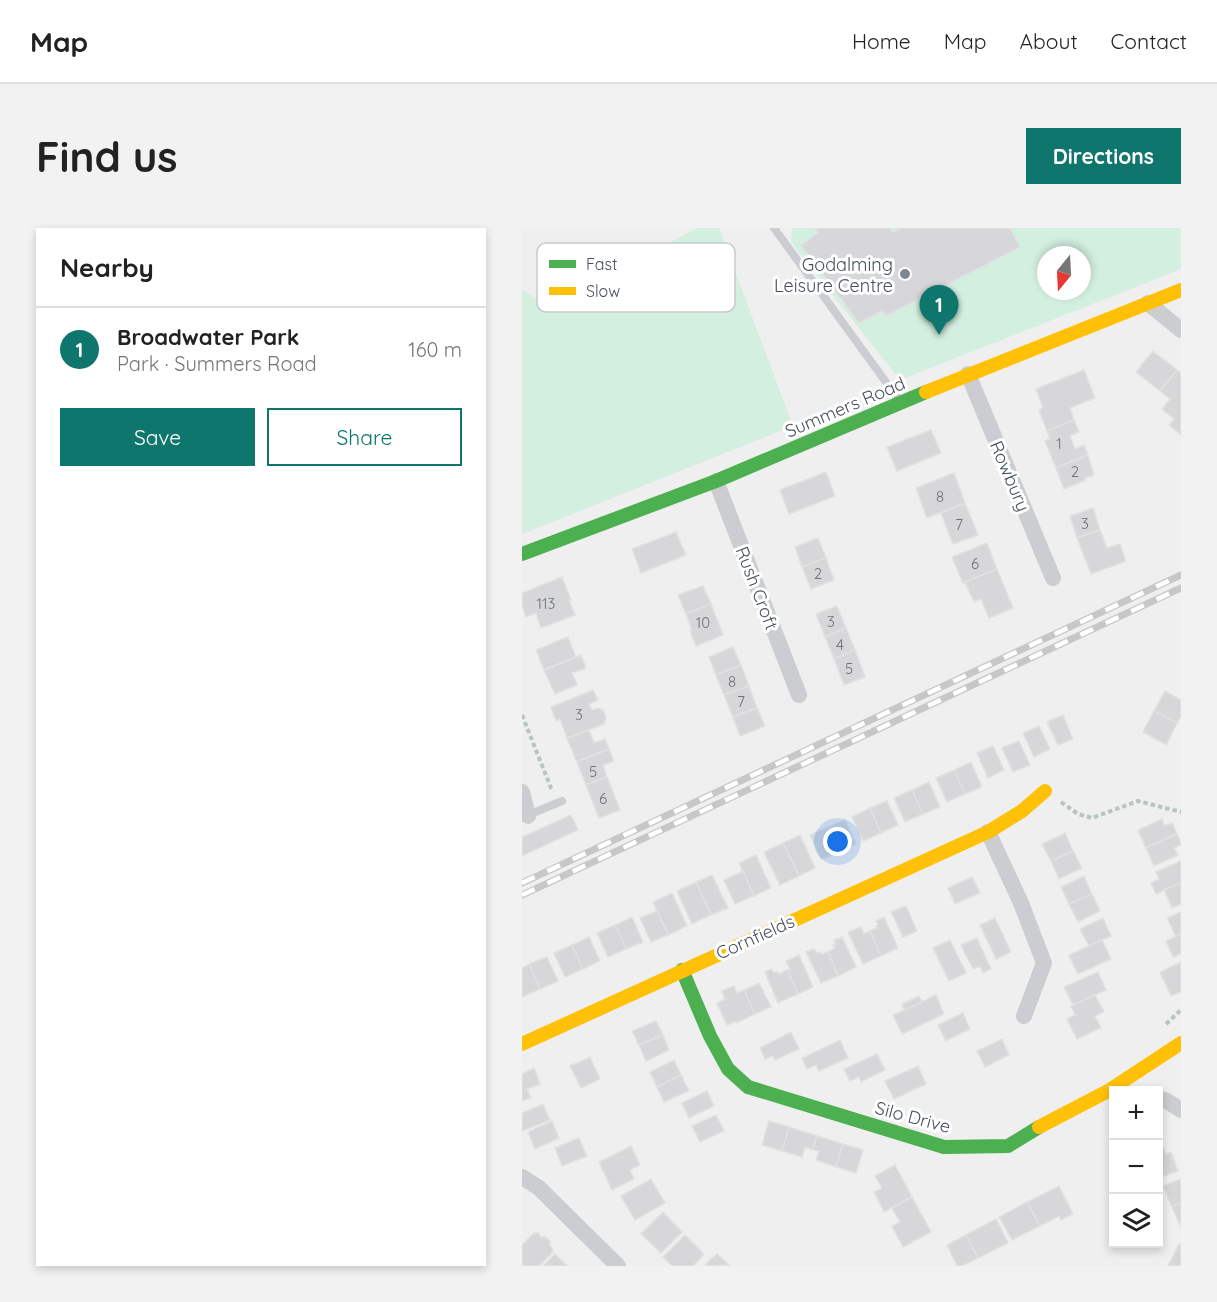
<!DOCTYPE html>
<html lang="en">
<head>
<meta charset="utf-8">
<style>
  body { margin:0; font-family:Quicksand,sans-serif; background:#f2f2f2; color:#222 }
  .controls { position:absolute; right:18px; bottom:18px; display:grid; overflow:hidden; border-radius:0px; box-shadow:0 3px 9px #0003 }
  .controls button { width:54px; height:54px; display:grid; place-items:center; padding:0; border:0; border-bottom:2px solid #e0e0e0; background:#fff; color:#222; font:30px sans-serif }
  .compass { position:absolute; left:515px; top:18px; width:54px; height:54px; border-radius:50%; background:#fff; box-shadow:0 3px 9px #0003; rotate:198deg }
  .you { position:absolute; left:316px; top:614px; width:21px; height:21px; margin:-15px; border:4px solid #fff; border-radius:50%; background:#1a73e8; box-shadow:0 0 0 9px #1a73e833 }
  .badge { display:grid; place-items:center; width:39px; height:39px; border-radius:50%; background:#0f766e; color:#fff; font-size:20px; font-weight:700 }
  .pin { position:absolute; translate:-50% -50px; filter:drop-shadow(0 2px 3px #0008) }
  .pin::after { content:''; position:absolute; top:32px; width:21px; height:18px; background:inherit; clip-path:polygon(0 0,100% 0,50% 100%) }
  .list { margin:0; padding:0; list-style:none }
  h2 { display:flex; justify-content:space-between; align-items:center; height:78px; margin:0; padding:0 24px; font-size:26px }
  h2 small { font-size:20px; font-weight:400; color:#767676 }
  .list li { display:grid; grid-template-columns:39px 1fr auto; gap:18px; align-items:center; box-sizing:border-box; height:84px; padding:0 24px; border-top:2px solid #e0e0e0 }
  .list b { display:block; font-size:22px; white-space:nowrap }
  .list p { margin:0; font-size:20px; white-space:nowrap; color:#767676 }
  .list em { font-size:20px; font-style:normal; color:#767676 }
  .actions { display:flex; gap:12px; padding:18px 24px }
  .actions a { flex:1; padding:14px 0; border:2px solid #0f766e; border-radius:0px; text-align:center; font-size:21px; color:#0f766e }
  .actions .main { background:#0f766e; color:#fff }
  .icon { flex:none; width:33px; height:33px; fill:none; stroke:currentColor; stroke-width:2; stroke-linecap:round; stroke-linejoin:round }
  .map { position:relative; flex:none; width:659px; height:1038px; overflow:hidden; border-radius:0px }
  header { display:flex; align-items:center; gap:36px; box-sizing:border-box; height:84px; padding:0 30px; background:#fff; border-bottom:2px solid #e0e0e0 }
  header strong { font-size:28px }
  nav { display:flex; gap:33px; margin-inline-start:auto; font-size:21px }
  .intro { display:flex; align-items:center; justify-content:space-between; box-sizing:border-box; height:144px; padding:0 36px }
  h1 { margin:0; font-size:42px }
  .button { padding:15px 27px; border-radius:0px; background:#0f766e; color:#fff; font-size:21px; font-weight:700 }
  main { display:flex; gap:36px; padding:0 36px }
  aside { flex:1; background:#fff; border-radius:0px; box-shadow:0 3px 9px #0003 }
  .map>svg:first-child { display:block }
  .green { fill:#d3efe0; fill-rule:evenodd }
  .building { fill:#d7d7d9; stroke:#e1e1e2; stroke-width:1.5 }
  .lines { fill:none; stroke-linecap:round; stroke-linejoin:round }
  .path { stroke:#b8c4c1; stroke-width:4; stroke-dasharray:4.5 3; stroke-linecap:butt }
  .lane { stroke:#cbcdd0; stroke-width:8 }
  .street { stroke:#cbcdd0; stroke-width:16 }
  .fast { stroke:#4caf50; stroke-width:14 }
  .slow { stroke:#ffc107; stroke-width:14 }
  .rail-casing { stroke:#c6c7c9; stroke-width:7 }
  .rail { stroke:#fff; stroke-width:4.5; stroke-dasharray:14; stroke-linecap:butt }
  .poi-dot { fill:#82888f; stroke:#fff; stroke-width:2 }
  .labels { text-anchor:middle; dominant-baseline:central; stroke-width:6; stroke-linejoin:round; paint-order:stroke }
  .number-label { font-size:15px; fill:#6c737c }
  .poi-label { font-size:18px; fill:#46505c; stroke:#fff; text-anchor:end }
  .street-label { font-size:18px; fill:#46505c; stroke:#fff }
  .key { fill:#fff; stroke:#c8cace; stroke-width:1.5 }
  .key-label { font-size:16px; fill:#46505c }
</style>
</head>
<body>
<header>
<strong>Map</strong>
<nav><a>Home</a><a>Map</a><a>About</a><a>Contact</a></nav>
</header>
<div class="intro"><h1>Find us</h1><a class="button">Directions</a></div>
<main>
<aside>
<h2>Nearby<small></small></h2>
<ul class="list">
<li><span class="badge">1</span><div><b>Broadwater Park</b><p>Park · Summers Road</p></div><em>160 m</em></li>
</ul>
<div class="actions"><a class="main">Save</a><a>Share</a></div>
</aside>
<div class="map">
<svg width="659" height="1038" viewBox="0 0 659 1038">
  <rect width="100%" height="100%" fill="#f0efef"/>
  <g class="green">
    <polygon points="175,0 197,0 271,198 0,306 0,61 13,70 80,44 121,17 128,25"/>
    <path d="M 270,0 L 659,0 L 659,41 L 378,152 L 269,14 ZM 524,27 L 560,27 L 560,63 L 524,63 Z"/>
  </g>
  <g class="building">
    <polygon points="293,0 368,0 371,4 379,0 488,0 498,19 364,88 360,83 337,95 279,17 296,5"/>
    <polygon points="631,123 655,142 638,163 614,144"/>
    <polygon points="562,142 573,170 548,180 552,192 525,203 517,182 521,180 514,161"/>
    <polygon points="655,142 659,145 659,207 647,197 652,191 640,181 648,171 638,163"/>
    <polygon points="552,192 557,204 548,208 553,221 562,217 566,227 534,240 523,213 528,211 525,203"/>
    <polygon points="409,202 419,225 375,243 365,219"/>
    <polygon points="566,227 572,247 563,250 564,252 542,261 534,240"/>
    <polygon points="304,244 313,268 267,286 258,262"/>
    <polygon points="432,245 443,275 405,290 394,260"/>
    <polygon points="443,275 456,307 431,316 419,285"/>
    <polygon points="571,280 578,302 555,310 548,288"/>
    <polygon points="578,302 585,320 598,316 604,333 569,346 555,310"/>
    <polygon points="154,304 164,327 119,345 110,321"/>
    <polygon points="296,310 304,330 280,339 273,319"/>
    <polygon points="465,315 475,341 441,355 430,329"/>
    <polygon points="304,330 312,352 289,361 280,339"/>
    <polygon points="475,341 491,380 467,390 459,371 452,374 443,354"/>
    <polygon points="40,349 49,372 47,372 53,387 19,400 14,385 4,389 0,378 0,365"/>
    <polygon points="181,358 189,376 164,386 156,367"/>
    <polygon points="189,376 201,407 174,418 168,403 170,402 164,386"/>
    <polygon points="315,378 324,400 303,409 294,386"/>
    <polygon points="324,400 333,422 312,431 303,409"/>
    <polygon points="46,409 54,429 22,442 14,422"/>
    <polygon points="211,419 219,437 194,447 187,429"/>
    <polygon points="333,422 343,449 322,457 312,431"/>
    <polygon points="59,427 64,440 50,445 55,457 33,466 22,442"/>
    <polygon points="219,437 227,458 202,467 194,447"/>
    <polygon points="227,458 235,480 211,489 202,467"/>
    <polygon points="71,462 76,472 67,476 70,482 76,480 81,482 84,489 82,496 45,510 38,491 34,493 29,479"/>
    <polygon points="643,463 659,472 659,488 655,495 632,483"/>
    <polygon points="235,480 243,498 218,508 211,489"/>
    <polygon points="632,483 655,495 644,517 621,504"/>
    <polygon points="541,487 551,511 536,517 525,494"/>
    <polygon points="517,498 528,521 512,529 501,505"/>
    <polygon points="67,502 72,515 83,511 87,521 55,534 45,510"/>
    <polygon points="497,513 508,537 491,544 480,520"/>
    <polygon points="471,518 482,542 466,550 455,525"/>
    <polygon points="87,521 92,533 81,537 85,549 64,557 55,534"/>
    <polygon points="449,534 460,559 443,566 432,542"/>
    <polygon points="432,542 443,566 425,574 414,550"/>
    <polygon points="85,549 98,582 77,590 64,557"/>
    <polygon points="407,554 418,579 401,586 390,562"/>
    <polygon points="390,562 401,586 383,594 372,570"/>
    <polygon points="365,573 376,597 359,605 348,580"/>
    <polygon points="348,580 359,605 341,613 330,589"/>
    <polygon points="49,587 56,602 0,628 0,609"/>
    <polygon points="640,591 642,598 650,595 655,606 624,620 616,602"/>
    <polygon points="323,592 334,616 317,624 306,599"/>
    <polygon points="306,599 317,624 299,631 288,607"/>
    <polygon points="543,605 551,623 529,633 520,616"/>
    <polygon points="655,606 659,615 659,617 652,620 656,627 632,638 624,620"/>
    <polygon points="278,607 293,640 277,648 261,615"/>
    <polygon points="261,615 277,648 258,657 242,624"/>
    <polygon points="551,623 560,640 537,651 529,633"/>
    <polygon points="234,627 249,660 232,668 217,635"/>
    <polygon points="659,633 659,655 634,666 629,655 637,651 634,644"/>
    <polygon points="221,643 232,668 213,676 202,652"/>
    <polygon points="190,647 206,680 189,687 174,654"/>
    <polygon points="562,648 570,666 547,676 539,659"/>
    <polygon points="450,649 458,665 433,676 426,660"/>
    <polygon points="174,654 189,687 170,696 155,663"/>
    <polygon points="659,655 659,676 650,680 642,662"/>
    <polygon points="150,665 165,698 146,707 131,674"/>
    <polygon points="570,666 578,683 556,694 547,676"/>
    <polygon points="384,678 395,703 381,709 369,684"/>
    <polygon points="135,683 146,707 129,714 118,690"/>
    <polygon points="659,684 659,706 654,709 645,690"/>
    <polygon points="110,689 121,714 104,721 93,697"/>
    <polygon points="362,689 376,720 359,728 348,703 355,700 354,698 356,697 354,693"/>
    <polygon points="473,690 489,724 474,731 458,697"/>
    <polygon points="581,690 589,708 567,718 558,701"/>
    <polygon points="93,697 104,721 86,729 75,705"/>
    <polygon points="339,699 342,706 348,703 359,728 341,736 326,704"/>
    <polygon points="659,706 659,726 651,729 644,713"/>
    <polygon points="67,709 78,733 61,741 50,717"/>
    <polygon points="320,709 334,739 316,748 306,724 313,720 311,717 314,716 312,712"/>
    <polygon points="455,710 469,741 461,745 458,738 451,741 439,717"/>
    <polygon points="428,712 444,745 427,753 411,720"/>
    <polygon points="580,712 589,731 556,746 547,727"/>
    <polygon points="50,717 61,741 43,749 32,725"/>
    <polygon points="292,721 295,725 298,724 300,726 306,724 316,748 299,755 284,724"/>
    <polygon points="277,727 291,759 276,766 265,742 268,741 264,733"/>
    <polygon points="25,729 36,753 18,761 7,736"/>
    <polygon points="659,734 659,764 649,768 638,744"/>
    <polygon points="7,736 18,761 0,769 0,740"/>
    <polygon points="250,741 252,745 255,743 257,746 265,742 276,766 256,775 243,744"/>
    <polygon points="576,744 584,762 551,777 542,759"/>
    <polygon points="237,755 249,779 233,786 222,762"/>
    <polygon points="212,758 215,765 222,762 233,786 214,795 214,793 205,797 195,775 203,771 200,763"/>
    <polygon points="414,767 422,786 380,806 371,787"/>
    <polygon points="573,767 582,784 573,788 579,800 555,811 545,791 553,787 549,778"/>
    <polygon points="397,768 400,774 382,782 380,776"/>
    <polygon points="441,785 448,801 424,813 416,797"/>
    <polygon points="134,793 141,807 117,817 110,803"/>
    <polygon points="269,804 277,821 253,832 251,828 243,831 238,820"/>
    <polygon points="141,807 147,822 124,833 117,817"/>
    <polygon points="480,811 487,827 463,839 455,823"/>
    <polygon points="318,812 326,830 297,843 294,837 285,841 280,830"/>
    <polygon points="355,826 363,842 339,854 337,849 328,853 322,841"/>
    <polygon points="68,829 78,851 59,860 48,838"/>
    <polygon points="152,832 159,847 135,859 128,844"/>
    <polygon points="396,838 404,856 372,871 363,853"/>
    <polygon points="12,840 18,856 5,861 9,870 0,873 0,846"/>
    <polygon points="159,847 167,863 142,874 135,859"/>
    <polygon points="185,863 192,878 167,890 160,875"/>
    <polygon points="21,876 28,892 0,903 0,885"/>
    <polygon points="194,887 202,903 178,914 170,898"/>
    <polygon points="30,893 37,910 13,921 6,904"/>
    <polygon points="247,893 267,899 260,923 240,917"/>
    <polygon points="267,899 295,908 291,922 283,919 280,929 260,923"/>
    <polygon points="295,908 321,916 314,939 294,932 297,923 291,922"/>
    <polygon points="57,910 65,928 40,938 33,920"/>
    <polygon points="639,914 644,926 649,924 656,943 636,950 636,915"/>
    <polygon points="321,916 341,922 334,945 314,939"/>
    <polygon points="109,918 118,937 108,942 112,951 90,962 77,934"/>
    <polygon points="373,937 390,969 362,984 352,964 360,960 353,948"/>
    <polygon points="129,951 143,975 113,992 99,968"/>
    <polygon points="659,951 659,975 650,979 641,958"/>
    <polygon points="537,958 551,986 539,992 537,988 518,998 505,974"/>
    <polygon points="390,969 409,1004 381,1019 370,998 378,994 370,980"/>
    <polygon points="505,974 518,998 490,1012 477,989"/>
    <polygon points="659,975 659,999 650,979"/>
    <polygon points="141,984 160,1004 139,1025 119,1006"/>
    <polygon points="474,991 486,1015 456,1030 444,1007"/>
    <polygon points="15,1004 20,1010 22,1008 29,1014 27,1017 31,1021 30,1022 31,1024 17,1038 0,1038 0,1017 12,1005 13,1006"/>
    <polygon points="163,1007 182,1026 171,1038 150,1038 141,1029"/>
    <polygon points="444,1007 456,1030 440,1038 435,1038 425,1017"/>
    <polygon points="657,1016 659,1017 659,1038 646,1038"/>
    <polygon points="33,1026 45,1038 21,1038"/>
    <polygon points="195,1026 207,1037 183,1038 186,1034"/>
  </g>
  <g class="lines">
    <g class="path">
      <polyline points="0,487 29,560 32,563"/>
      <polyline points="539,574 556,586 570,590 616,573 659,584"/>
      <polyline points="644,796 659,782"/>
    </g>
    <g class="lane">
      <polyline points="252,0 377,172"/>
      <polyline points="4,588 40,573"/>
    </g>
    <g class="street">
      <polyline points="626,75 659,102"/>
      <polyline points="446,146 531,350"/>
      <polyline points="194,253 277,467"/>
      <polyline points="0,564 6,588"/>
      <polyline points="466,604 499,675 522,735 502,788"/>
      <polyline points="636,870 645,873 659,882"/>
      <polyline points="0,949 17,960 96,1038"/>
    </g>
    <g class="fast">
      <polyline points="0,326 194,253 404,164"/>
      <polyline points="160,742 188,808 206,841 226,859 422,919 486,918 517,899"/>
    </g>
    <g class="slow">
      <polyline points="404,164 659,62"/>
      <polyline points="0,816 466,604 500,583 523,563"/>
      <polyline points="517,899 586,863 659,815"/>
    </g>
    <g class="rail-casing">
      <g id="rail">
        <polyline points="0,655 659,347"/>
        <polyline points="0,667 659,360"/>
      </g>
    </g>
    <use href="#rail" class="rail"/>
  </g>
  <circle class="poi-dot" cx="383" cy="46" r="6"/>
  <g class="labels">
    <g class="number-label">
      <text x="537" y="215">1</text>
      <text x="553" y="243">2</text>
      <text x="418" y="268">8</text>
      <text x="563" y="295">3</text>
      <text x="437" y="296">7</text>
      <text x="453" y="335">6</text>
      <text x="296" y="345">2</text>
      <text x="24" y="375">113</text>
      <text x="309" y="393">3</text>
      <text x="181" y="394">10</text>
      <text x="318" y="416">4</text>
      <text x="327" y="440">5</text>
      <text x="210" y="453">8</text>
      <text x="219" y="473">7</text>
      <text x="57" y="486">3</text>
      <text x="71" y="543">5</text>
      <text x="81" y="570">6</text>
    </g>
    <g class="poi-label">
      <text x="371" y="36">Godalming<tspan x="371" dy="21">Leisure Centre</tspan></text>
    </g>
    <g class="street-label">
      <text transform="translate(323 179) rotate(-23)">Summers Road</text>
      <text transform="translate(488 248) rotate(67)">Rowbury</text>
      <text transform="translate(235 360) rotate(69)">Rush Croft</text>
      <text transform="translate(233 709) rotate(-24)">Cornfields</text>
      <text transform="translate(391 889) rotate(15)">Silo Drive</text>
    </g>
  </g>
  <rect x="15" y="15" width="198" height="69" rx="9" class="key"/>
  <rect x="27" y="32" width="27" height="8" fill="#4caf50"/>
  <rect x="27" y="59" width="27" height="8" fill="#ffc107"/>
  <g class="key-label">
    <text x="64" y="42">Fast</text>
    <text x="64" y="69">Slow</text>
  </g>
</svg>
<div class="controls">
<button>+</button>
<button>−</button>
<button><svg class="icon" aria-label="layers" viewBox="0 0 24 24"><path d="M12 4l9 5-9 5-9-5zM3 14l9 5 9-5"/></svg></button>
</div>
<svg class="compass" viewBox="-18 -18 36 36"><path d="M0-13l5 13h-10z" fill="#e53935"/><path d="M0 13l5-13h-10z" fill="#767676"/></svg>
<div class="you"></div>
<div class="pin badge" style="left:417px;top:107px">1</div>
</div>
</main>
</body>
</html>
